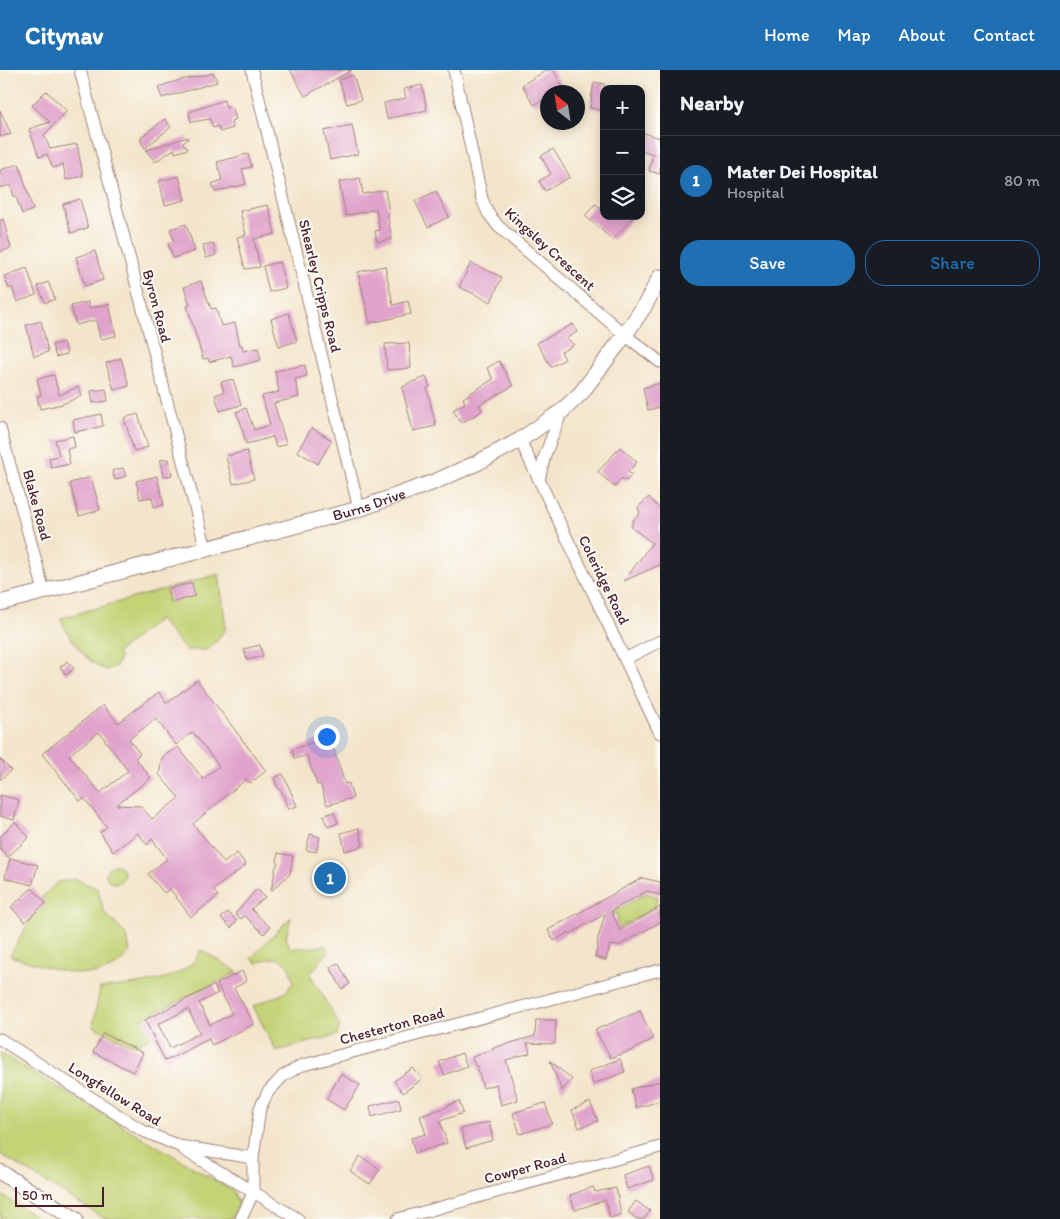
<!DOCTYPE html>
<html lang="en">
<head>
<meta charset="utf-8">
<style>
  body { margin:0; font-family:Itim,sans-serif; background:#242831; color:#f1f3f6 }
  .controls { position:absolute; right:15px; top:15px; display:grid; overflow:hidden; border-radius:10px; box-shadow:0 2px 12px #0003 }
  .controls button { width:45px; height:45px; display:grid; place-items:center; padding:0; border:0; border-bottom:1px solid #363941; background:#171b24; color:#f1f3f6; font:25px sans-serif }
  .compass { position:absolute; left:540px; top:15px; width:45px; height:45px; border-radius:50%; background:#171b24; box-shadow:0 2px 12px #0003; rotate:330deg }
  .scale { position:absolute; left:15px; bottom:12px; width:89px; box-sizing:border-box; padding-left:5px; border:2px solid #4a1f2b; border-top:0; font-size:14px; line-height:18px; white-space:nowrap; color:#4a1f2b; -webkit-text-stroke:4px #fdfcf7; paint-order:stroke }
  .you { position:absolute; left:326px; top:666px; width:18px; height:18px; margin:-12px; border:4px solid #fff; border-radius:50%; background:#1a73e8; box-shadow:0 0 0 8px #1a73e833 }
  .badge { display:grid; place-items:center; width:32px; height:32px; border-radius:50%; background:#1f6fb2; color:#fff; font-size:16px; font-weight:700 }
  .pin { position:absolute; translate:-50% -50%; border:2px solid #fff; box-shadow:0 1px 5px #0006 }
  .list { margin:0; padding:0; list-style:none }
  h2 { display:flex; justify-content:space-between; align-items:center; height:65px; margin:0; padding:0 20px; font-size:21px }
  h2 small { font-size:16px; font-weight:400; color:#9ea1a6 }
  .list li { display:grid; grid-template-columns:32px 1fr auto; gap:15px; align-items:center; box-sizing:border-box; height:90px; padding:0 20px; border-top:1px solid #363941 }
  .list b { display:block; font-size:19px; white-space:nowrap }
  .list p { margin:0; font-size:16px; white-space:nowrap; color:#9ea1a6 }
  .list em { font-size:16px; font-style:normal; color:#9ea1a6 }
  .actions { display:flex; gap:10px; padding:15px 20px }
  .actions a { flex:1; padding:11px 0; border:1px solid #1f6fb2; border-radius:20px; text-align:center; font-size:18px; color:#1f6fb2 }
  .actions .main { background:#1f6fb2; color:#fff }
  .icon { flex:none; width:28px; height:28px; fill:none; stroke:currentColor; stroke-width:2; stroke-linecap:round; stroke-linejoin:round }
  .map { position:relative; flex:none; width:660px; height:1149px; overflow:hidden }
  header { display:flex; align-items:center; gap:30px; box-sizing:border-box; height:70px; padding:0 25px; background:#1f6fb2; color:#fff }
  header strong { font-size:24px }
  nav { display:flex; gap:28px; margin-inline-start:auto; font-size:18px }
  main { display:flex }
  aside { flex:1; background:#171b24 }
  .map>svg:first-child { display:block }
  .green { fill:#c3d376; stroke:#867950 }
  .building { fill:#e0a3cb; fill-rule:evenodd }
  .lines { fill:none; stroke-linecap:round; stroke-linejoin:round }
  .minor-casing { stroke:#9e827b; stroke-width:13 }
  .secondary-casing { stroke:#9e827b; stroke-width:17 }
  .minor { stroke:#fff; stroke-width:11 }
  .secondary { stroke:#fff; stroke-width:15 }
  .labels { text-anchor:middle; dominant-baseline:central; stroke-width:4; stroke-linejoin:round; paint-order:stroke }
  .street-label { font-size:15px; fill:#4a1f2b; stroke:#fdfcf7 }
</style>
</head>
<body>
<header>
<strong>Citynav</strong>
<nav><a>Home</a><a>Map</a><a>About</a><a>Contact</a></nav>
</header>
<main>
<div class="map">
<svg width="660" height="1149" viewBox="0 0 660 1149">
  <rect width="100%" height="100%" fill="#fdfcf7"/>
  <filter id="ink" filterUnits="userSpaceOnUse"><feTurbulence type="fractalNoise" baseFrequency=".02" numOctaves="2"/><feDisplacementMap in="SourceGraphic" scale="10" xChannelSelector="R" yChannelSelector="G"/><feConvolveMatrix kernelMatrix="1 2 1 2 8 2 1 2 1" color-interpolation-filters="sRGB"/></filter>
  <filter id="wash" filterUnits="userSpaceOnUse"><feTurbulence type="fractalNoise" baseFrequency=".0096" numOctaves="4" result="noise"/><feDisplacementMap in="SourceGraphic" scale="20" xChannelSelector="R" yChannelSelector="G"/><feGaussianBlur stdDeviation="1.12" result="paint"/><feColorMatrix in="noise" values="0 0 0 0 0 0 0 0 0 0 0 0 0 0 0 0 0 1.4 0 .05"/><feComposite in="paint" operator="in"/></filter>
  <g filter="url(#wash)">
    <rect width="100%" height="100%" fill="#f3e5cb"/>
    <g class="green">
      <path d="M 219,504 L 226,558 L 216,572 L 206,580 L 185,580 L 159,549 L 117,583 L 120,588 L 116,596 L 107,600 C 102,598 97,596 93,593 C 82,584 64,561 61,548 Z"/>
      <circle cx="115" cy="804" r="9"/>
      <path d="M 76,809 L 98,819 L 104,842 L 127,866 L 130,883 C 124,888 118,895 112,898 C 84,913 39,894 10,886 L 44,825 L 58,812 Z"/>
      <polygon points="646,823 658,827 654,838 619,858 615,858 618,849 616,844 612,843"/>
      <path d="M 291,847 L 286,867 L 290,878 L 319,877 L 324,875 L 328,879 L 327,883 L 310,904 L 340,956 L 337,965 L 276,981 L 253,936 L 285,923 L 293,913 C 290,889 279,883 257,893 L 251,888 Z"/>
      <path d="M 201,880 L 238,902 L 142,949 L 151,968 L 133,976 L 93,956 L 100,918 C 132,914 186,914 201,880 Z"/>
      <polygon points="0,983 233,1121 239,1134 231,1149 105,1149 0,1084"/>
      <polygon points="0,1124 40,1149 0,1149"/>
    </g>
    <g id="blocks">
      <g class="building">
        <polygon points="290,0 352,0 305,26"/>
        <polygon points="547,0 553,0 563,17 555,22 548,22 548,27 534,35 522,15"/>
        <polygon points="214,3 217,12 162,28 158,17 180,10"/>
        <polygon points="353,5 361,30 347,34 339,10"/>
        <polygon points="594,12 604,14 604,41 590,38"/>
        <polygon points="422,15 427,40 387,49 384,33 406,28 404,19"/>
        <polygon points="46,21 67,41 44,65 50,79 77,74 83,106 66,110 63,94 53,98 47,84 39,87 29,59 50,52 32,35"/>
        <polygon points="224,30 226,38 232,36 236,49 231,51 233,58 220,62 218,56 213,58 210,49 191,52 189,42"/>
        <polygon points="0,40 11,64 0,67"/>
        <polygon points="165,49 171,57 145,78 140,70 142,68 141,67"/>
        <polygon points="352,55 358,84 330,90 324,61"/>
        <polygon points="641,62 660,68 660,104 649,101 653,84 641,80"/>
        <polygon points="188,67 188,69 183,73 188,79 175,83 174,79 155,92 146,80"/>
        <polygon points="553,79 570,107 545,121 539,111 551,104 541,86"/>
        <polygon points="248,84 252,97 242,99 246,114 215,122 212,114 222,110 217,92"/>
        <polygon points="19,94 33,140 22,144 16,126 14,127 11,115 0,118 0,100"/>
        <polygon points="179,106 185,130 165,135 159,111"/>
        <polygon points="360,108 363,124 385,120 389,143 387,143 392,169 377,172 375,161 380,160 376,139 346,146 339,112"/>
        <polygon points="436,121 449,147 428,157 415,131"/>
        <polygon points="80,129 88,158 71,163 63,134"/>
        <polygon points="595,134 604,141 604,146 634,146 613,170 585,146"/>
        <polygon points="268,135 275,164 254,169 260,197 245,199 237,167 246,165 240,141"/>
        <polygon points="3,149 11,178 0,182 0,150"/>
        <polygon points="186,154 195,181 173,188 168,173 174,171 170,159"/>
        <polygon points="213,173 216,185 206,188 203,175"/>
        <polygon points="95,181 103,210 85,216 76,187"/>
        <polygon points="279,192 286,218 269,222 263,196"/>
        <polygon points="471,193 502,207 491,232 459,217"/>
        <polygon points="385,196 393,235 408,231 411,244 370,253 358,202"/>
        <polygon points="27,198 36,225 17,232 12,217 9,219 4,206"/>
        <polygon points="201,211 211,239 216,238 221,256 235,253 240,275 242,275 243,281 258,278 261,290 234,297 231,286 209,292 208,288 203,289 187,236 190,235 184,217"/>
        <polygon points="48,212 55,229 45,233 38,216"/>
        <polygon points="88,232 89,238 109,234 116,266 100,269 96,250 76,255 71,236"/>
        <polygon points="289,243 297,271 279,277 271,249"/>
        <polygon points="41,251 48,282 34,286 26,255"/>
        <polygon points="573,254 577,262 567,268 574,275 561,282 565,289 551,297 537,273"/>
        <polygon points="63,272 67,284 56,287 52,275"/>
        <polygon points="409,273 411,298 387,300 385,274"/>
        <polygon points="121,288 129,316 114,320 106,293"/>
        <polygon points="499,291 513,316 479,335 482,340 479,343 461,353 453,340 465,333 463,328 493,309 487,298"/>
        <polygon points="305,295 307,306 295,309 299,327 274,333 286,374 276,377 273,367 246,374 241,353 236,342 246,338 254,360 270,355 262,326 279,322 275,301"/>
        <polygon points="54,305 59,325 78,317 82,326 62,334 40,339 37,326 41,325 37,309"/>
        <polygon points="426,307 430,317 427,318 436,356 413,361 402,317 407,315 407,314"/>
        <polygon points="233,309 241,335 220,341 215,325 224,322 221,312"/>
        <polygon points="660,313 660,337 648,340 643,318"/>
        <polygon points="106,319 108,331 93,333 91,321"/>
        <polygon points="101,344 103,356 75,362 73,350"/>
        <polygon points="138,344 148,377 134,381 124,348"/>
        <polygon points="312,358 332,370 318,394 297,381"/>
        <polygon points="73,366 75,377 67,379 70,394 51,398 49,388 59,386 55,370"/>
        <polygon points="620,377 637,392 628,402 632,405 626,411 622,408 615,417 598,402"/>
        <polygon points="247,381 254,409 233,414 226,386"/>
        <polygon points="169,389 172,405 163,407 160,390"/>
        <polygon points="123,398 126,406 115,410 112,401"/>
        <polygon points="157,406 164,435 154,437 152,427 140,429 136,411"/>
        <polygon points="91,407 100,440 79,446 70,413"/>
        <polygon points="649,427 660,439 660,495 624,511 652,473 631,457 633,453 632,451 640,444 638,437"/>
        <polygon points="192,513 195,526 171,533 167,519"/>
        <polygon points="260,575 263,586 247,590 244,579"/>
        <polygon points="68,591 74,599 66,605 60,597"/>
        <path d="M 197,610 L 266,701 L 250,713 L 246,709 L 193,754 L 224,793 L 237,783 L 246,795 L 213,820 L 218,826 L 191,847 L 170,819 L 164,823 L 148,804 L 167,789 L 152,769 L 147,775 L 138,763 L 113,782 L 100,762 L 107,757 L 84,728 L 80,731 L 42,684 L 103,635 L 118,653 L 159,622 L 167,633 ZM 156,649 L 176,675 L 193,662 L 219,696 L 203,709 L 178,677 L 165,685 L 162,688 L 159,704 L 179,728 L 152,749 L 141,736 L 116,735 L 151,708 L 135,688 L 140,684 L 129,669 ZM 99,662 L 128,701 L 100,723 L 69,685 Z"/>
        <polygon points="324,668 327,676 332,674 345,714 349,713 353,728 327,735 320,714 317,715 307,685 295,689 292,680"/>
        <polygon points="0,689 11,700 0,710"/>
        <polygon points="283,704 297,736 288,739 281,719 279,720 274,708"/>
        <polygon points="0,725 19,730 14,750 0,746"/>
        <polygon points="334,742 338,753 328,757 323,746"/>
        <polygon points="15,752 29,767 8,787 0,778 0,767"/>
        <polygon points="359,758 363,776 345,781 341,763"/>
        <polygon points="310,764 320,767 316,782 306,780"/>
        <polygon points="278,783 293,786 290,804 271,821 276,796 278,794 277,792"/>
        <polygon points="10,788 38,795 32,815 5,808"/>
        <polygon points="642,808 660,812 660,825 647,821 611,841 620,860 660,837 660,852 618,876 610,875 606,890 595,887 598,873 597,872 605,844 570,864 569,862 554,871 548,860"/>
        <polygon points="32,818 46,833 25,852 11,837"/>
        <polygon points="257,819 265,827 251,839 270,857 264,864 245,846 241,849 235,844"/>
        <polygon points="228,842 237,851 231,858 221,848"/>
        <polygon points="338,893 350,914 342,919 330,897"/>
        <path d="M 242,901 L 247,911 L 234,918 L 254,954 L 212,975 L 209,969 L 165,991 L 145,950 L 214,915 L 218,923 L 199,933 L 210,955 L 232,944 L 217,914 ZM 188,939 L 200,963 L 170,978 L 158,954 Z"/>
        <polygon points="640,941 653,969 635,979 611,988 595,960"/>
        <polygon points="536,950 556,950 555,974 527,973 530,983 506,990 518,1030 501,1035 496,1014 483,1018 477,996 475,996 472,987 494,979 493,978 535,966"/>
        <polygon points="103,963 143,983 133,1002 93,982"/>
        <polygon points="462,983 467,996 444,1005 439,992"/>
        <polygon points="620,989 625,1002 593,1014 589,1001"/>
        <polygon points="550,991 572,1009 562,1021"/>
        <polygon points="413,998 422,1009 403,1023 394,1011"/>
        <polygon points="341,1004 360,1015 344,1040 326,1029"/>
        <polygon points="660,1011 660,1031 636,1038 631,1019"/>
        <polygon points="399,1029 401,1039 372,1047 370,1036"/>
        <polygon points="459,1031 463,1043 440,1051 447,1073 415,1083 411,1068 426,1064 420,1046 447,1037 447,1036"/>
        <polygon points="590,1032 598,1051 579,1058 572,1040"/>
        <polygon points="545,1033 552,1054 520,1064 513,1043"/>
        <polygon points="489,1052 493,1070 466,1078 461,1059"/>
        <polygon points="360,1086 380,1099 370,1114 350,1101"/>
        <polygon points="649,1096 654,1110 627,1119 623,1105"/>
        <polygon points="593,1117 595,1122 616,1118 621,1145 610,1148 605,1130 575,1140 570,1125"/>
        <polygon points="636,1131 650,1141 644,1149 637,1149 628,1142"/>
      </g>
    </g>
  </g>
  <g filter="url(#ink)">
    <use href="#blocks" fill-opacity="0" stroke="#9e827b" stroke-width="1"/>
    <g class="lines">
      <g class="minor-casing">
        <g id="minor">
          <polyline points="80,0 206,479"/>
          <polyline points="252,0 359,439"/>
          <polyline points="454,0 482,129 488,143 498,156 625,265 660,292"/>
          <polyline points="0,358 44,521"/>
          <polyline points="520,370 660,663"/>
          <polyline points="539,410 545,385 562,341"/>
          <polyline points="625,589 660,571"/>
          <polyline points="0,969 143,1061 179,1076 253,1088"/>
          <polyline points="184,1080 298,1149"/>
          <polyline points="241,1149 253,1123 253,1088 260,1038 268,1022 283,1006 300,996 660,900"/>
          <polyline points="398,1149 660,1077"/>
        </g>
      </g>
      <g class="secondary-casing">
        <g id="secondary">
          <path id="s1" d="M 0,533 L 359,439 L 434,412 L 477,393 L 520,370 L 562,341 L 581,323 L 625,265 L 645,235 L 660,207"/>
          <polyline points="0,1102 75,1149"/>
        </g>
      </g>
      <use href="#minor" class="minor"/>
      <use href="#secondary" class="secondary"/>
    </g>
  </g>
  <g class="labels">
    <g class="street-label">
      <text transform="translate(550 179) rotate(42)">Kingsley Crescent</text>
      <text transform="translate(320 216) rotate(76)">Shearley Cripps Road</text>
      <text transform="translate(157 236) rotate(75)">Byron Road</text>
      <text stroke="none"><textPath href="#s1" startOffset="382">Burns Drive</textPath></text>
      <text transform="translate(37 435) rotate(75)">Blake Road</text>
      <text transform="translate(604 510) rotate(64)">Coleridge Road</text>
      <text transform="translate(392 956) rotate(-15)">Chesterton Road</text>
      <text transform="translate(115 1024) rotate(32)">Longfellow Road</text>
      <text transform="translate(525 1098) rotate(-15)">Cowper Road</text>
    </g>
  </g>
</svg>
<div class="controls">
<button>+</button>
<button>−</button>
<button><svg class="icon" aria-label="layers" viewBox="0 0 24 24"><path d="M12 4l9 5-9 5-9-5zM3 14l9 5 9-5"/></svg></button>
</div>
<svg class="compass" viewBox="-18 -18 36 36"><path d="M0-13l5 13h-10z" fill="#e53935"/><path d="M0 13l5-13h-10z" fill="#9ea1a6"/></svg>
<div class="scale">50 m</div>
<div class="you"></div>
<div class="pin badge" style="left:330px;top:808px">1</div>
</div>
<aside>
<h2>Nearby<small></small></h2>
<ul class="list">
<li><span class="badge">1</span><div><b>Mater Dei Hospital</b><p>Hospital</p></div><em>80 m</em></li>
</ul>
<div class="actions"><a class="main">Save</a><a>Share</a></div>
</aside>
</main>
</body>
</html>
